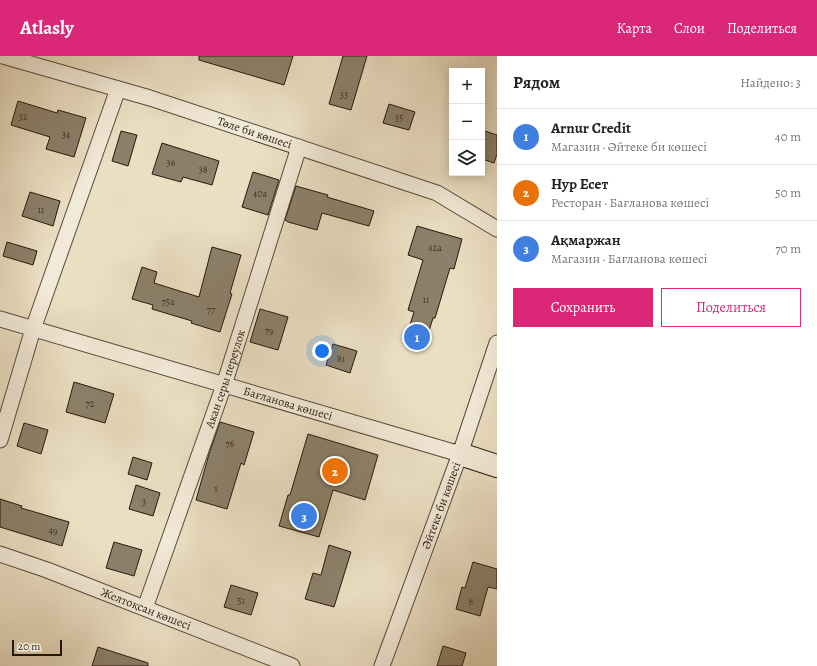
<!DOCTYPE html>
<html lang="ru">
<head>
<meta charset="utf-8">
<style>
  body { margin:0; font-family:Alegreya,serif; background:#f6f6f6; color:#222 }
  .controls { position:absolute; right:12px; top:12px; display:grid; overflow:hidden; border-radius:0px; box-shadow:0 2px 10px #0003 }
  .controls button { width:36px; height:36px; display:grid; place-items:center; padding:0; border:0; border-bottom:1px solid #e0e0e0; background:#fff; color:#222; font:20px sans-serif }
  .scale { position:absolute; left:12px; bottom:10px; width:50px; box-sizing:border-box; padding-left:4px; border:2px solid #26190c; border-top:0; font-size:11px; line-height:14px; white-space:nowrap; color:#26190c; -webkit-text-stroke:3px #f2ead8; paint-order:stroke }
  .you { position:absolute; left:322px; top:295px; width:14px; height:14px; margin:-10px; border:3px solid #fff; border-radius:50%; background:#1a73e8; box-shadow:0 0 0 6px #1a73e833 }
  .badge { display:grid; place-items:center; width:26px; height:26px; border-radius:50%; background:#db2777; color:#fff; font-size:13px; font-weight:700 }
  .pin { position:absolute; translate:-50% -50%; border:2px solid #fff; box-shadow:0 1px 4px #0006 }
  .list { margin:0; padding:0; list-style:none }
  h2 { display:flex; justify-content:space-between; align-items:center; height:52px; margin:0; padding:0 16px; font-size:17px }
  h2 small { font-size:13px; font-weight:400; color:#767676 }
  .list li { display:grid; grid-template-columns:26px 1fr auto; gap:12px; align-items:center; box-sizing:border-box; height:56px; padding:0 16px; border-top:1px solid #e0e0e0 }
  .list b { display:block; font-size:15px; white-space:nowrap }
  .list p { margin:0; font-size:13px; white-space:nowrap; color:#767676 }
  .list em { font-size:13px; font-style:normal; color:#767676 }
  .actions { display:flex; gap:8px; padding:12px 16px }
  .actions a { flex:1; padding:9px 0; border:1px solid #db2777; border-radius:0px; text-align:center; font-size:14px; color:#db2777 }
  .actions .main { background:#db2777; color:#fff }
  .icon { flex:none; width:22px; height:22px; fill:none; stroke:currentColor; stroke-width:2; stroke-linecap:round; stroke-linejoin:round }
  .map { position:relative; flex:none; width:497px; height:610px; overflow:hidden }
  header { display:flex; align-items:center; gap:24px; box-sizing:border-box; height:56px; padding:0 20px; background:#db2777; color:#fff }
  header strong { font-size:19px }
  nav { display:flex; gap:22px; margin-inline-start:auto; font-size:14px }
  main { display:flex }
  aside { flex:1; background:#fff }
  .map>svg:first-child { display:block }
  .building { fill:#8c806b; stroke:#26190c }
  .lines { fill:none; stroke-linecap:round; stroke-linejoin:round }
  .street-casing { stroke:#574a3a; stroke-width:17 }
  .secondary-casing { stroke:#26190c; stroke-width:24 }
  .street { stroke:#f2ead8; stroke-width:15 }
  .secondary { stroke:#f2ead8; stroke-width:22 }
  .labels { text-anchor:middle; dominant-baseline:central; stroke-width:4; stroke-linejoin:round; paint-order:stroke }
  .number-label { font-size:10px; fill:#403324 }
  .street-label { font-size:12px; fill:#26190c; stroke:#f2ead8 }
</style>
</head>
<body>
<header>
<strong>Atlasly</strong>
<nav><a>Карта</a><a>Слои</a><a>Поделиться</a></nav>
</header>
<main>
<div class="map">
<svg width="497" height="610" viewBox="0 0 497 610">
  <rect width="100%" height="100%" fill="#ebdfc3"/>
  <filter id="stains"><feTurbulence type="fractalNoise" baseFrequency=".005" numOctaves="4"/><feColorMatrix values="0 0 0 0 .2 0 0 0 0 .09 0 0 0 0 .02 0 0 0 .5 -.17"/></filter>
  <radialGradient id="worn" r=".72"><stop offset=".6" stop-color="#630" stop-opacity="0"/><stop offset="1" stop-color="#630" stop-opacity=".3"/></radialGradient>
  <g class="building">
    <polygon points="199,0 293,0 284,29 199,4"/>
    <polygon points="343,0 367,0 351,54 329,48"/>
    <polygon points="18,45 57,57 58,54 86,62 74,101 46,93 50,81 11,69"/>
    <polygon points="389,48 415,56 409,74 383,67"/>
    <polygon points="482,74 497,79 497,98 494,107 482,103"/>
    <polygon points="121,75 137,79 128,110 112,105"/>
    <polygon points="162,87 219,105 212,129 183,121 181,126 152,118"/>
    <polygon points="253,116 279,124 268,159 242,151"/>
    <polygon points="296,130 328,139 327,141 374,155 369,170 322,157 317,174 288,166 285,164"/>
    <polygon points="30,136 60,145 53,170 22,160"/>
    <polygon points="417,170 462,183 454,213 450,212 435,262 433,262 423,294 404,288 414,256 408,254 423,204 408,199"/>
    <polygon points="7,186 37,195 33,209 3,200"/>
    <polygon points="212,191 241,199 230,237 232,238 220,276 191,267 192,265 152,253 153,249 132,243 142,211 157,216 154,227 199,241"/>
    <polygon points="260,253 288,261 278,294 250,286"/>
    <polygon points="333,288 357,295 350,317 326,309"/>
    <polygon points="74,326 114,338 105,367 66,356"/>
    <polygon points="220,366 254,376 244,409 241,407 227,453 196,444 209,398"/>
    <polygon points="24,367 48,374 41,398 17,390"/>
    <polygon points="308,378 378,399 365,444 333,434 319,481 279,470 288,439 290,439"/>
    <polygon points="133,401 152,407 147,424 128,418"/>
    <polygon points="136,429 160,437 153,460 129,453"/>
    <polygon points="0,443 22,450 21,452 69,466 62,490 0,471"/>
    <polygon points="114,486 142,494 134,520 106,512"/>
    <polygon points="329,489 351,496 334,551 305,543 313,517 321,519"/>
    <polygon points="473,506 497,513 497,533 488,531 480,560 456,553 462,531 465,532"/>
    <polygon points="231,529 258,537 251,559 224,551"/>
    <polygon points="443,590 466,597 462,610 437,610"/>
    <polygon points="98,591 148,607 148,610 92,610"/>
  </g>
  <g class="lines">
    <g class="street-casing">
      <g id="street">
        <path id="s1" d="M 3,0 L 150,42 L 437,137 L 497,173"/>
        <path id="s2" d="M 0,263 L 460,398"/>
        <polyline points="0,384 33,273 118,33"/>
        <path id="s3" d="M 0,498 L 47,514 L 292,610"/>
        <path id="s4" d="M 145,552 L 224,329 L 299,91"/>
        <path id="s5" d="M 382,610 L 460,398 L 497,287"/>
      </g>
    </g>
    <g class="secondary-casing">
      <polyline id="secondary" points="460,398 497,410"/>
    </g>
    <use href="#street" class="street"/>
    <use href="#secondary" class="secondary"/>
  </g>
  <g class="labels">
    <g class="number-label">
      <text x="344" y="38">33</text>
      <text x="23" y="60">32</text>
      <text x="399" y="61">35</text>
      <text x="66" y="78">34</text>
      <text x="171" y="106">36</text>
      <text x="203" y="113">38</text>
      <text x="260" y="137">40а</text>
      <text x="41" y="153">11</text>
      <text x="435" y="191">42а</text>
      <text x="426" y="243">11</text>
      <text x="168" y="245">75а</text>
      <text x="211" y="253">77</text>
      <text x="269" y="274">79</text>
      <text x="341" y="302">81</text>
      <text x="90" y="347">72</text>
      <text x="230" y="387">76</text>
      <text x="216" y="432">1</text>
      <text x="144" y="445">3</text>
      <text x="53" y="474">49</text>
      <text x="241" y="544">51</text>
      <text x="471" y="545">8</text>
    </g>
    <g class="street-label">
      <text stroke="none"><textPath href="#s1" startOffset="263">Төле би көшесі</textPath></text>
      <text stroke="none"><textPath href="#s4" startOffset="243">Акан серы переулок</textPath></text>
      <text stroke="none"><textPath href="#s2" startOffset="300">Бағланова көшесі</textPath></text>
      <text stroke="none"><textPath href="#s5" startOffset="171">Әйтеке би көшесі</textPath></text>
      <text stroke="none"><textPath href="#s3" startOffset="156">Желтоқсан көшесі</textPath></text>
    </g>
  </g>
  <rect width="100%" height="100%" filter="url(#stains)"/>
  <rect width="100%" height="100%" fill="url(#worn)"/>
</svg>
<div class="controls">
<button>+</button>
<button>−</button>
<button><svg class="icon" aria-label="layers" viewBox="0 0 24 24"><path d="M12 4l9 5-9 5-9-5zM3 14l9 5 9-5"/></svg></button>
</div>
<div class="scale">20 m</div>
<div class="you"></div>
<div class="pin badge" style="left:417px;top:281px;background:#3f7fe0">1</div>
<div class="pin badge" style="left:335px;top:415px;background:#e8710a">2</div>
<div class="pin badge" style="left:304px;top:460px;background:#3f7fe0">3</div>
</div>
<aside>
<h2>Рядом<small>Найдено: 3</small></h2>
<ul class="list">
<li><span class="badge" style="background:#3f7fe0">1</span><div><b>Arnur Credit</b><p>Магазин · Әйтеке би көшесі</p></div><em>40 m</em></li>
<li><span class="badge" style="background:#e8710a">2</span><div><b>Нур Есет</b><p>Ресторан · Бағланова көшесі</p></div><em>50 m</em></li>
<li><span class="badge" style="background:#3f7fe0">3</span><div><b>Ақмаржан</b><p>Магазин · Бағланова көшесі</p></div><em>70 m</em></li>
</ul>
<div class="actions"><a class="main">Сохранить</a><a>Поделиться</a></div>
</aside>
</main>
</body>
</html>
